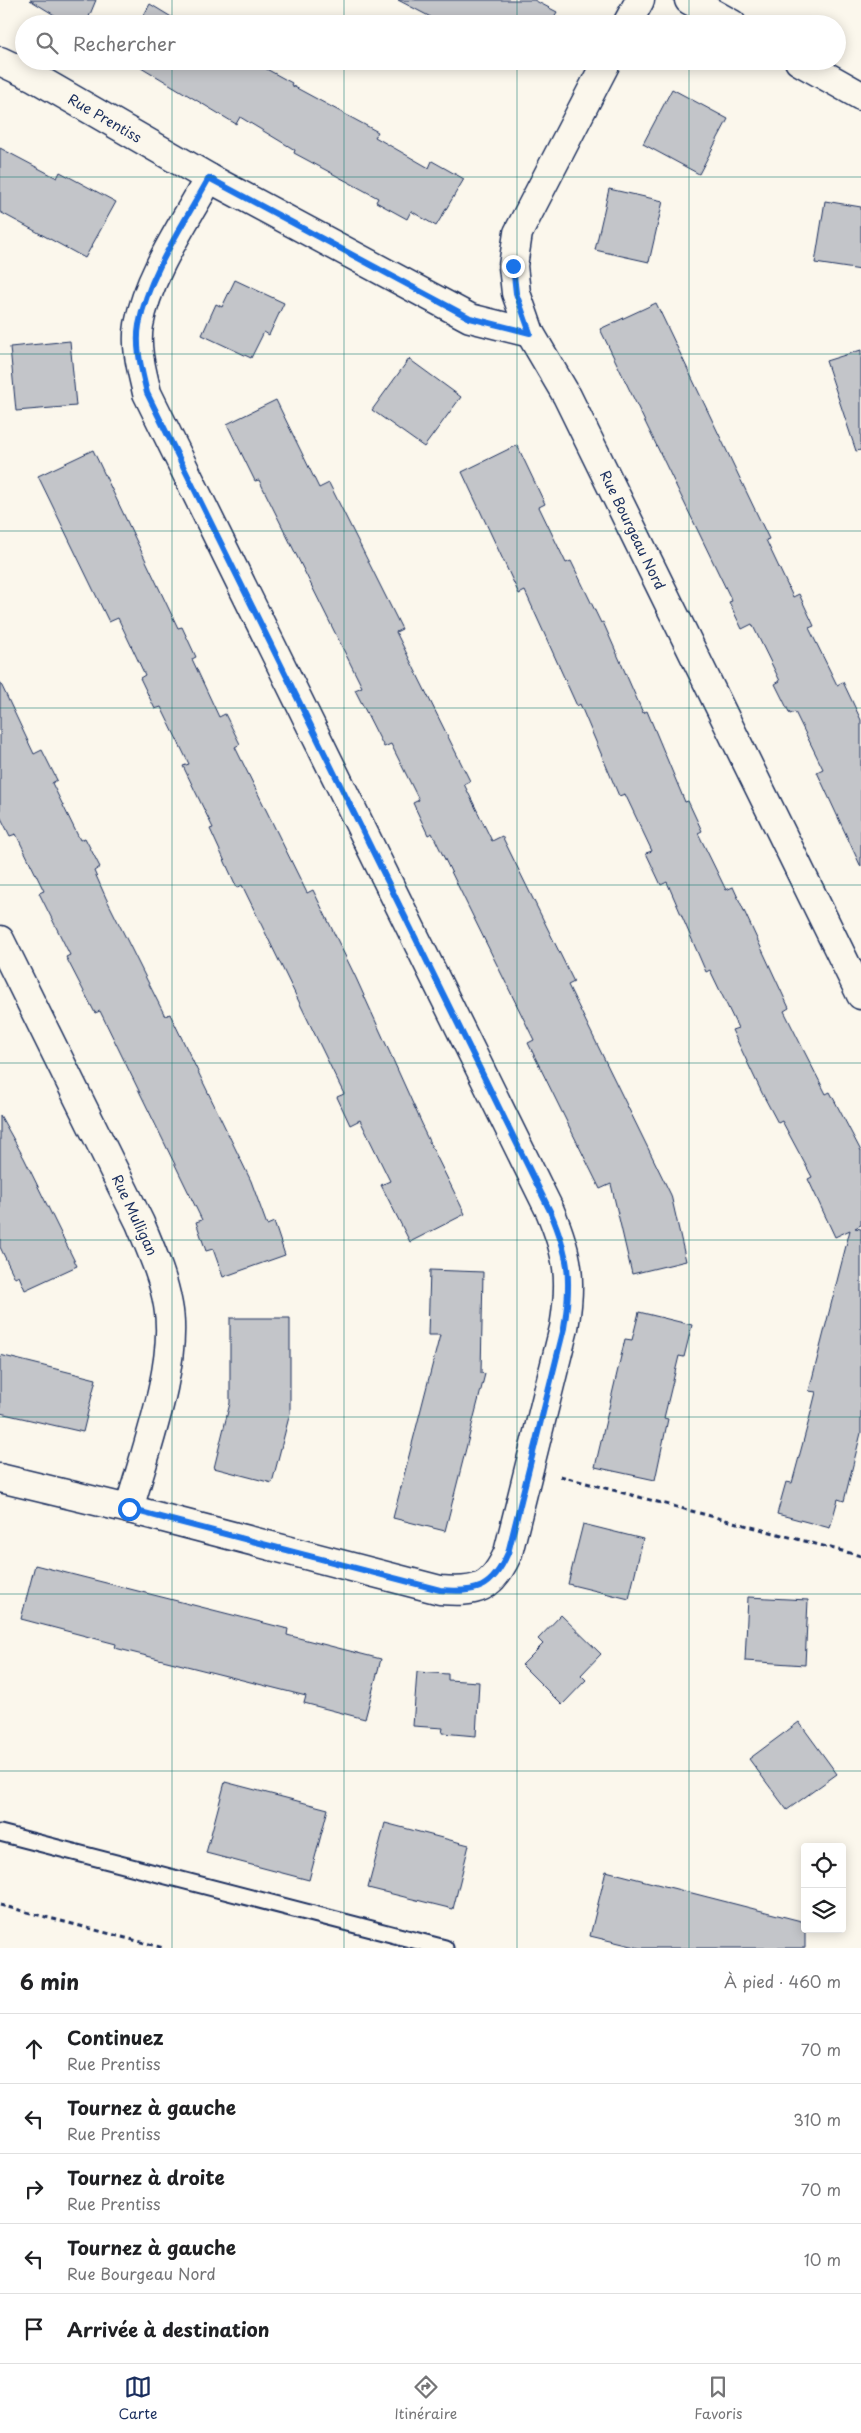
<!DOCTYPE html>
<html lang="fr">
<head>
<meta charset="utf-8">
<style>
  body { margin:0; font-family:"Playpen Sans",sans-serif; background:#f2f2f2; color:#202124 }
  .controls { position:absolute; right:15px; bottom:15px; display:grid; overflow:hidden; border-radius:5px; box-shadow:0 2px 12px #0003 }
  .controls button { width:45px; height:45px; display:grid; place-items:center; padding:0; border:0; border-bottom:1px solid #e0e0e0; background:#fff; color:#202124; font:25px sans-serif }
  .stop { position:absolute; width:15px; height:15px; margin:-11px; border:4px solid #1a73e8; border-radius:50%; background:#fff }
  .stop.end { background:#1a73e8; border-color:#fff; box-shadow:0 1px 5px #0008 }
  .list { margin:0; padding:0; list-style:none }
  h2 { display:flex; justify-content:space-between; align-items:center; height:65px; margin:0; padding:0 20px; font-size:21px }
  h2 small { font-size:16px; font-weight:400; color:#757577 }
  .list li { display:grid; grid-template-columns:32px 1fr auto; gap:15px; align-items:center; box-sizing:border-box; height:70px; padding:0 20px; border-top:1px solid #e0e0e0 }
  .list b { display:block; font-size:19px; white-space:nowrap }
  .list p { margin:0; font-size:16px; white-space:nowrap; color:#757577 }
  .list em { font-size:16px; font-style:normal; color:#757577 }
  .icon { flex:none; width:28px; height:28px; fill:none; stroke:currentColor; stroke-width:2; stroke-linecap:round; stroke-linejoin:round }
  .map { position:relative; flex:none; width:861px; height:1948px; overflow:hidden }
  .search { position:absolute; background:#fff; box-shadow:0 2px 12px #0003; left:15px; right:15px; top:15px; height:55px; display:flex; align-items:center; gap:12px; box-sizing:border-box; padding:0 18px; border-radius:28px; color:#757577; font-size:19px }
  .sheet { height:415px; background:#fff }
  nav { display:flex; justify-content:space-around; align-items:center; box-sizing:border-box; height:70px; border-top:1px solid #e0e0e0; background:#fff; font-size:14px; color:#757577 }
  nav a { display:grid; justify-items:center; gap:2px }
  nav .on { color:#1b2f5e }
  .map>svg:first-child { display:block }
  .building { fill:#c3c5c9; stroke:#1b2f5e }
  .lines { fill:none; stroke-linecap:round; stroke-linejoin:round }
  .service-casing { stroke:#1b2f5e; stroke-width:19 }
  .minor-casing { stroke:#1b2f5e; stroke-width:31 }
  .path { stroke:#1b2f5e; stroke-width:3; stroke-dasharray:5 4; stroke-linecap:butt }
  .service { stroke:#fbf7ec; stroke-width:15 }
  .minor { stroke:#fbf7ec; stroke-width:28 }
  .route { stroke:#1a73e8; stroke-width:6 }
  .grid { fill:none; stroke:#0f766e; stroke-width:1; stroke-opacity:0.55 }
  .labels { text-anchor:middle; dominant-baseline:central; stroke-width:4; stroke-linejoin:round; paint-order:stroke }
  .street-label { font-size:14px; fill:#1b2f5e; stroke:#fbf7ec }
</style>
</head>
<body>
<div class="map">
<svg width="861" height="1948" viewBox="0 0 861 1948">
  <rect width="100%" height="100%" fill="#fbf7ec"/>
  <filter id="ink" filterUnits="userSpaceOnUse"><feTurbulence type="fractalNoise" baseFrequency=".02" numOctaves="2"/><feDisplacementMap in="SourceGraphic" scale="10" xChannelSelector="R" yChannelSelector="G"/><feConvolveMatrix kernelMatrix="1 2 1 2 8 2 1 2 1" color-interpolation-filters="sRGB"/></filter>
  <g filter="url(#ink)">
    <g class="building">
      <polygon points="30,0 96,0 86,24 69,24"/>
      <polygon points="398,0 534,0 557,12 550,24 444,24"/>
      <polygon points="150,4 178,21 183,24 139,24"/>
      <polygon points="131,61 248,61 260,68 261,66 292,83 291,85 378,132 375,137 429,168 432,161 464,179 436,226 411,211 407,219 376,202 378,198 294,153 295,150 240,117 236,124"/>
      <polygon points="672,89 728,119 699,174 643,144"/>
      <polygon points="0,148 57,178 60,172 116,202 85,258 0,212"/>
      <polygon points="609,189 663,201 649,262 595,250"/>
      <polygon points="825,201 861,207 861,270 815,263"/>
      <polygon points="235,280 284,303 269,335 264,332 251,358 202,335 216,304 222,307"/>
      <polygon points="656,303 769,539 766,540 793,597 799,594 814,626 809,628 837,685 843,682 861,720 861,867 817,772 823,769 795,712 790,714 775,684 780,681 752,624 742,629 729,602 732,601 600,329"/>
      <polygon points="70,341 76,406 16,411 10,347"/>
      <polygon points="861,350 861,450 856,451 826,361"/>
      <polygon points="409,359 461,397 424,447 372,410"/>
      <polygon points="276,400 319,488 329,483 402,629 396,632 470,781 464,784 492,841 502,836 574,982 568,985 671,1195 686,1261 632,1274 611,1184 600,1189 528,1043 534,1040 432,833 428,835 413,803 419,800 391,744 384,747 355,690 362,687 259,480 255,481 227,424"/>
      <polygon points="517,445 545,504 539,507 566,563 571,561 601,623 603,622 643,713 647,711 685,802 688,801 702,831 698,833 726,890 733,887 789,1008 784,1011 803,1049 826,1094 830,1092 861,1151 861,1225 855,1228 861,1229 861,1433 844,1501 838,1499 830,1528 777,1514 786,1482 792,1483 809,1420 816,1392 809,1391 850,1230 835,1237 808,1179 812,1177 782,1121 778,1123 762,1093 732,1030 738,1028 710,970 706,972 667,882 661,885 646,853 652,851 625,794 619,796 580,704 577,706 525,591 519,594 462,472"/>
      <polygon points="93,450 178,628 182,627 196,657 192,659 219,717 225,714 240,744 235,747 307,893 313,890 356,978 423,1126 422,1127 465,1214 410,1242 381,1185 390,1181 360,1120 350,1125 337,1097 344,1094 242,885 237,888 210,829 213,828 183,766 189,764 161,707 155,709 140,678 145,675 118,618 109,622 38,476"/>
      <polygon points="0,682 34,754 42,750 57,780 52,783 80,840 85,838 100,867 94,871 106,898 165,1016 170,1014 251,1181 267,1225 274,1222 285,1255 223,1277 213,1249 206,1251 196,1222 202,1220 100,1011 95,1013 66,957 70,955 39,893 44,891 16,834 10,836 0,816"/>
      <polygon points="0,1115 24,1158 77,1266 25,1290 19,1276 15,1278 0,1247"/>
      <polygon points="430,1270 483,1272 481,1373 485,1374 445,1531 393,1518 440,1335 428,1335"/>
      <polygon points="639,1312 692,1325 684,1357 679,1356 664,1418 668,1419 655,1480 595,1467 625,1339 632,1340"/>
      <polygon points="230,1318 290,1318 290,1413 272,1483 214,1468 230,1403"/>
      <polygon points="0,1355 96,1379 83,1432 0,1413"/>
      <polygon points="583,1524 643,1539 629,1599 568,1584"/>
      <polygon points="35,1565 288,1629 287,1635 381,1659 365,1719 304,1703 306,1696 115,1648 116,1644 21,1619"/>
      <polygon points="748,1597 808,1600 805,1665 745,1661"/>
      <polygon points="561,1615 601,1654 581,1675 586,1680 562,1705 522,1665 543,1644 538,1639"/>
      <polygon points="417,1672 448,1674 448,1680 479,1682 476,1736 442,1733 443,1728 413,1726"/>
      <polygon points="799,1722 837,1774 787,1810 749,1759"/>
      <polygon points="225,1782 328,1809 309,1880 206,1853"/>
      <polygon points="385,1823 469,1845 453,1909 368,1888"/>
      <polygon points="606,1871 805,1922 805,1948 640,1948 590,1936"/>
    </g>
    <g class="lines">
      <g class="service-casing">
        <polyline id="service" points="0,1833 445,1948"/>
      </g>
      <g class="minor-casing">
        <g id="minor">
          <polyline points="689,0 732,24"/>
          <polyline points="627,24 640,0"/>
          <polyline points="0,61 34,77 209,178 470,318 530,333"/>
          <polyline points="607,61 518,233 513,266 516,293 530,333 567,396 861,995"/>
          <polyline points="799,61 861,96"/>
          <path d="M 0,940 L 140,1223 C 151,1250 163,1276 168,1305 C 179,1362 145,1452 129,1509"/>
          <path d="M 0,1478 L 129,1509 L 440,1590 C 477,1593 492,1589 508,1553 L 564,1328 C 572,1280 569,1256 550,1211 L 147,393 C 142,371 135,348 139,325 C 148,275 185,222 209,178"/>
        </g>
      </g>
      <g class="path">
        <polyline points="560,1476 861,1556"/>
        <polyline points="0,1905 164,1948"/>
      </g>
      <use href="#service" class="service"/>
      <use href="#minor" class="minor"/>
    </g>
  </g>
  <g class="lines" filter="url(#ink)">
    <path class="route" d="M 129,1509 L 440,1590 C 477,1593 492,1589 508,1553 L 564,1328 C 572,1280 569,1255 550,1211 L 147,393 C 142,371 135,348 139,325 C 148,275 185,222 209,178 L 470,318 L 530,333 L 516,293 L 513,266"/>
  </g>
  <path class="grid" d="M 172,0 L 172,24M 344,0 L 344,24M 517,0 L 517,24M 689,0 L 689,24M 172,61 L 172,1948M 344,61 L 344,1948M 517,61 L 517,1948M 689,61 L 689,1948M 0,177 L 861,177M 0,354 L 861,354M 0,531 L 861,531M 0,708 L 861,708M 0,885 L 861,885M 0,1063 L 861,1063M 0,1240 L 861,1240M 0,1417 L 861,1417M 0,1594 L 861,1594M 0,1771 L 861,1771"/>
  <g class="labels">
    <g class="street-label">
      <text transform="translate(105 118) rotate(30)">Rue Prentiss</text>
      <text transform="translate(633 530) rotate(64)">Rue Bourgeau Nord</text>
      <text transform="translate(135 1215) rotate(65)">Rue Mulligan</text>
    </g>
  </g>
</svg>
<div class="controls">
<button><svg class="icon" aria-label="locate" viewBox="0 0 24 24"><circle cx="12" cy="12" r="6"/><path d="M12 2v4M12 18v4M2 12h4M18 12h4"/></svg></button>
<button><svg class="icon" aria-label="layers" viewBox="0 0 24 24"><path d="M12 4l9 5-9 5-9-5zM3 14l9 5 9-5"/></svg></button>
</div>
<div class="stop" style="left:129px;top:1509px"></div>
<div class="stop end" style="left:513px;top:266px"></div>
<div class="search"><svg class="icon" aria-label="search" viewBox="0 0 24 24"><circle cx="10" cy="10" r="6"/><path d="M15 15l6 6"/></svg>Rechercher</div>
</div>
<section class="sheet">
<h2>6 min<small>À pied · 460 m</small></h2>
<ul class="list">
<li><svg class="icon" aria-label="ahead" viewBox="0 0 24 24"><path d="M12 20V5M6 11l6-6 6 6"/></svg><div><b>Continuez</b><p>Rue Prentiss</p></div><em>70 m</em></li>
<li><svg class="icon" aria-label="left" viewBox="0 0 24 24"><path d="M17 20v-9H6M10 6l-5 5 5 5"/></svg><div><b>Tournez à gauche</b><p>Rue Prentiss</p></div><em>310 m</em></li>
<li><svg class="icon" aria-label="right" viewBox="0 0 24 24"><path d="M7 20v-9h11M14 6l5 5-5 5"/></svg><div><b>Tournez à droite</b><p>Rue Prentiss</p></div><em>70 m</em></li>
<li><svg class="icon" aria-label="left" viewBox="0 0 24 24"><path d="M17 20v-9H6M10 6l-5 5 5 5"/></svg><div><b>Tournez à gauche</b><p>Rue Bourgeau Nord</p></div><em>10 m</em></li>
<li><svg class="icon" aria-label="arrive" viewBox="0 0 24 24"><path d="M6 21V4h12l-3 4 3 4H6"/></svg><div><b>Arrivée à destination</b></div></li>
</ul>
</section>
<nav>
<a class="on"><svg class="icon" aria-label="map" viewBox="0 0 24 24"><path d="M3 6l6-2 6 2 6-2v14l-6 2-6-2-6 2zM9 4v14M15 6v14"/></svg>Carte</a>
<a><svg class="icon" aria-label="directions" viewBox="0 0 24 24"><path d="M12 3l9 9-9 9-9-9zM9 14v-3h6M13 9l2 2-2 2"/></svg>Itinéraire</a>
<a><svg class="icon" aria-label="saved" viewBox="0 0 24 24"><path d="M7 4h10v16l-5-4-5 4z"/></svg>Favoris</a>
</nav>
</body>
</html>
